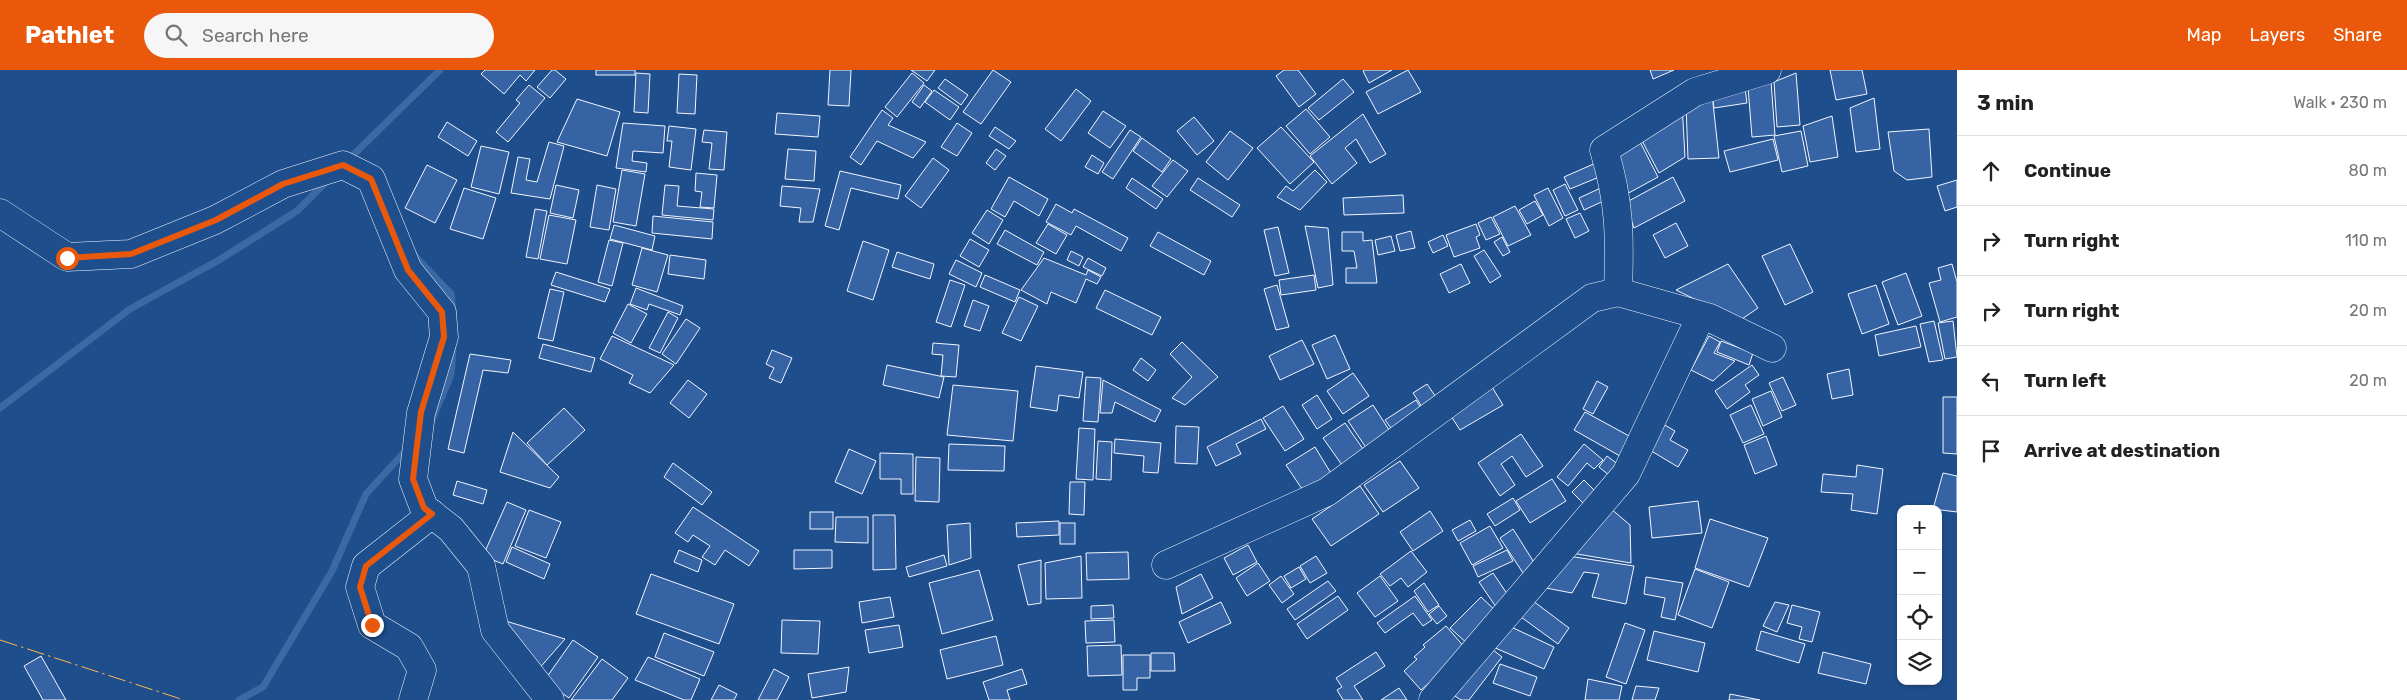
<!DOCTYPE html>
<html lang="en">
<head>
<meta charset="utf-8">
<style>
  body { margin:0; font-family:Rubik,sans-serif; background:#f6f6f6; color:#222 }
  .controls { position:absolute; right:15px; bottom:15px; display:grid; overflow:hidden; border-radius:10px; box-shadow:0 1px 4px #0004 }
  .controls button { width:45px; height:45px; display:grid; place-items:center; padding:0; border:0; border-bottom:1px solid #e0e0e0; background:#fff; color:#222; font:25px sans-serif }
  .stop { position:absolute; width:15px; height:15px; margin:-11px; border:4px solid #ea580c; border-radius:50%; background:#fff }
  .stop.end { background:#ea580c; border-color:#fff; box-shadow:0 1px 5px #0008 }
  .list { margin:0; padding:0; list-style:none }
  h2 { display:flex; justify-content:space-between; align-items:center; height:65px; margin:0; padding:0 20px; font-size:21px }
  h2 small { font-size:16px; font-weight:400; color:#767676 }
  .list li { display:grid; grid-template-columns:32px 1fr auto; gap:15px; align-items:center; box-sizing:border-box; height:70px; padding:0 20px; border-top:1px solid #e0e0e0 }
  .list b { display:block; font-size:19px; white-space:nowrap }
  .list em { font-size:16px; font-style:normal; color:#767676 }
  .icon { flex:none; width:28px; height:28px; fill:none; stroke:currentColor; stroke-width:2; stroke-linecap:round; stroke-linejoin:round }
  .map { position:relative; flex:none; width:1957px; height:630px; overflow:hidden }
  header { display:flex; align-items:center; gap:30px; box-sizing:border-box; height:70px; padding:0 25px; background:#ea580c; color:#fff }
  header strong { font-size:24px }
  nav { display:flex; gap:28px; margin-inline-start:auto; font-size:18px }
  .search { width:350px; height:45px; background:#f6f6f6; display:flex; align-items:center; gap:12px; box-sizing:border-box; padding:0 18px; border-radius:28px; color:#767676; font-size:19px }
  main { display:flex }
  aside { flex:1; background:#fff }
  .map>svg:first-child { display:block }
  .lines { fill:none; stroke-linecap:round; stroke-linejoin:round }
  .stream { stroke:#3b69a3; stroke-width:7 }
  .building { fill:#3563a3; stroke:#f2f6ff }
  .minor-casing { stroke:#f2f6ff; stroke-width:29 }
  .minor { stroke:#1f4e8c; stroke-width:28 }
  .power { stroke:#ffb74d; stroke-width:1; stroke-dasharray:18 4 2.5 4; stroke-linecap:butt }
  .route { stroke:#ea580c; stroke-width:6 }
</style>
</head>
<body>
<header>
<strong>Pathlet</strong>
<div class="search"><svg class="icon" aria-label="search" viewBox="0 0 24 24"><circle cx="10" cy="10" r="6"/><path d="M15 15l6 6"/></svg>Search here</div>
<nav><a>Map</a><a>Layers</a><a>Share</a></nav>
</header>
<main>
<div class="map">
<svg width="1957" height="630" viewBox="0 0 1957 630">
  <rect width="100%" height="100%" fill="#1f4e8c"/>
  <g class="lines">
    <g class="stream">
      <polyline points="347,91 440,0"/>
      <polyline points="412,183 451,224 453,242"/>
      <polyline points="0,338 130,239 219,190 297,141 327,111"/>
      <polyline points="432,350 451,305 453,280"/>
      <polyline points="239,630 263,617 332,501 366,424 409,377"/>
    </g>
  </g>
  <g class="building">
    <polygon points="485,0 535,0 526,11 520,5 504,24 481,4"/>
    <polygon points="552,0 555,0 566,9 550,28 537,17"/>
    <rect x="596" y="0" width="39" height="5"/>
    <polygon points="830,0 851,0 849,36 828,35"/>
    <polygon points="911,0 935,0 927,11"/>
    <polygon points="993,0 1011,12 981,54 963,42"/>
    <polygon points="1284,0 1298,0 1316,24 1299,37 1276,6"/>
    <polygon points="1365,0 1392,0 1369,13 1363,1"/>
    <polygon points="1408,0 1421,22 1378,44 1366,22"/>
    <polygon points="1650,0 1674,0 1653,9"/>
    <polygon points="1830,0 1862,0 1867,24 1836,30"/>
    <polygon points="636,3 650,4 648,43 634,42"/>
    <polygon points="912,3 924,13 897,47 885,37"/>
    <polygon points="1796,3 1800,55 1777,57 1774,12"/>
    <polygon points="679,4 697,5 695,44 677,43"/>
    <polygon points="945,9 968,25 961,35 938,18"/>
    <polygon points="1343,9 1354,22 1319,50 1308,38"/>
    <polygon points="1771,11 1775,65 1752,67 1748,17"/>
    <polygon points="529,15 545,28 508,72 496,62 520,33 516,30"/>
    <polygon points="924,15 932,21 920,38 912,32"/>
    <polygon points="1745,18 1747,33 1714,38 1712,24"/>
    <polygon points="1076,19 1091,31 1061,71 1045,59"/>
    <polygon points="934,20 959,37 950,50 925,32"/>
    <polygon points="1712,24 1719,88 1688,89 1686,34"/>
    <polygon points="1874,28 1880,79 1856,82 1850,38"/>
    <polygon points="577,29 620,42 607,86 557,72"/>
    <polygon points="1682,34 1685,87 1659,103 1638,63"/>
    <polygon points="1306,39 1330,67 1310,84 1286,56"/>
    <polygon points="882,40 893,48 888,55 926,72 913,88 877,71 861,95 850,87"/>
    <polygon points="1103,41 1126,56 1110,78 1088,63"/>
    <polygon points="777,43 820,46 818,67 775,64"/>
    <polygon points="1363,44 1386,84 1370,93 1356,69 1345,78 1357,93 1332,114 1310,86"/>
    <polygon points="1832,46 1838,87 1810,92 1803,56"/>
    <polygon points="1194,47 1214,71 1197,85 1177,61"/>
    <polygon points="447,52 477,71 468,86 438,67"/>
    <polygon points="623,53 665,56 663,83 633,81 632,91 647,93 646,102 616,98"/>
    <polygon points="957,53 972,63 957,86 941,77"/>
    <polygon points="669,56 696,59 691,100 669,97 672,71 667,71"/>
    <polygon points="995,57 1016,71 1009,79 989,66"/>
    <polygon points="1281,57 1314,92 1290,114 1257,78"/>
    <polygon points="1929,59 1932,107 1907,110 1894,101 1888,62"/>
    <polygon points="704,60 727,62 724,100 709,99 712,73 702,72"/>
    <polygon points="1130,60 1141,67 1113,109 1102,102"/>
    <polygon points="1230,61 1253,78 1228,110 1206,92"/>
    <polygon points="1801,61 1808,96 1782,102 1774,66"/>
    <polygon points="1142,68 1171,89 1162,102 1133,81"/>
    <polygon points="1638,68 1658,107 1625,125 1612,82"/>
    <polygon points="1773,69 1778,90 1730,102 1724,81"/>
    <polygon points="549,72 564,76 550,129 511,123 518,87 530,89 526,110 537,112"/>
    <polygon points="481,76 509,82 499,124 471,117"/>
    <polygon points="788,79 816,81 814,111 785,109"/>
    <polygon points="996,79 1006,86 995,100 986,93"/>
    <polygon points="1092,85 1104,93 1098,104 1085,97"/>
    <polygon points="933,88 949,100 921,138 905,126"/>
    <polygon points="1173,90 1188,101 1167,127 1152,116"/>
    <polygon points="1598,92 1604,105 1570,119 1564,107"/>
    <polygon points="427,95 457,110 435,153 405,138"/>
    <polygon points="622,100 645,104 636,156 613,152"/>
    <polygon points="1315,100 1327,112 1300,140 1277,127 1286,116 1293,121"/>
    <polygon points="840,101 901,115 898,129 851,118 839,160 825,156"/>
    <polygon points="696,103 717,105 714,138 700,137 702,122 695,121"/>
    <polygon points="1009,107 1048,129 1039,146 1014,131 1005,147 991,139"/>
    <polygon points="1673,107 1685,131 1634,158 1625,133"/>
    <polygon points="1132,108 1163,129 1156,139 1126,118"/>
    <polygon points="1198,108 1240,135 1232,147 1190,120"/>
    <polygon points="1957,110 1957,137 1945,141 1937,116"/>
    <polygon points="1565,114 1578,140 1565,146 1553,120"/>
    <polygon points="556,115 579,120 573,148 550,143"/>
    <polygon points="597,115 616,119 609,160 590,157"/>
    <polygon points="665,115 679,116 677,136 714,139 713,150 662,145"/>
    <polygon points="782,116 820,119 813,152 799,152 801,138 780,136"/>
    <polygon points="1605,116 1610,128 1584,140 1579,128"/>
    <polygon points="464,118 496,128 483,169 450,159"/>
    <polygon points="1548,118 1563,148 1549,156 1534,125"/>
    <polygon points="1403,125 1404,143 1344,145 1343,128"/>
    <polygon points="1535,131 1543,145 1527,154 1519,140"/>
    <polygon points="1056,134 1072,143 1074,139 1128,168 1121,181 1076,156 1071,165 1046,152"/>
    <polygon points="1515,136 1531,165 1508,176 1493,147"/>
    <polygon points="535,139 547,141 538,189 526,187"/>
    <polygon points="987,140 1003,150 989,174 972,163"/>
    <polygon points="1580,143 1589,161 1575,168 1566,149"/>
    <polygon points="549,145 576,150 567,194 540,189"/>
    <polygon points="653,146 713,152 712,169 652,163"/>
    <polygon points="1491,147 1500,164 1486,170 1478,153"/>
    <polygon points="1676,153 1688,176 1665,188 1653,165"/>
    <polygon points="1048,154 1067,165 1056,184 1036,173"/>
    <polygon points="1476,154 1480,165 1476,167 1480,178 1454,187 1446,165"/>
    <polygon points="614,155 655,166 652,180 610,169"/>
    <polygon points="1305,156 1328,158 1333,215 1318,218"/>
    <polygon points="1278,157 1289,203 1275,206 1264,160"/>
    <polygon points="1005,160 1044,182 1037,195 997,174"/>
    <polygon points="1411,161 1415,178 1400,181 1396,165"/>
    <polygon points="1158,162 1211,191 1204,205 1150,176"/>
    <polygon points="1342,162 1363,162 1363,171 1372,170 1377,213 1346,213 1346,198 1357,198 1354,181 1342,181"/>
    <polygon points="1443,165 1448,176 1433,183 1428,172"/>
    <polygon points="1391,166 1395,181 1378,185 1375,170"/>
    <polygon points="1502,167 1510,182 1503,186 1494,172"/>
    <polygon points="970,169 989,180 979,197 960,186"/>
    <polygon points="609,170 623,173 612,216 598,212"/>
    <polygon points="863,171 889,180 873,230 847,221"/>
    <polygon points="1790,174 1813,222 1785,235 1762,186"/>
    <polygon points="642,178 668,185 657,222 632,215"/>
    <polygon points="1484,180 1501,206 1490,213 1474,186"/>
    <polygon points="1071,181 1083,187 1079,196 1067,190"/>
    <polygon points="897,182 934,194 930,209 892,197"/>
    <polygon points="670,185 706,190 704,209 668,204"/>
    <polygon points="1044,188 1086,205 1088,200 1101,207 1097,214 1086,209 1076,233 1051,222 1047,234 1021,220"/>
    <polygon points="1088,188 1106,198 1102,206 1083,197"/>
    <polygon points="956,190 982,203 976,217 949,204"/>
    <polygon points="1461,194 1470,213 1449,223 1440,204"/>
    <polygon points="1728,194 1758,238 1739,251 1676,220"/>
    <polygon points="1952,194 1957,212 1957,247 1940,252 1929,213 1941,210 1938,198"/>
    <polygon points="556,202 610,219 605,232 551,215"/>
    <polygon points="1906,203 1922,246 1898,255 1882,212"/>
    <polygon points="985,205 1020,220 1015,232 980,217"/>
    <polygon points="1314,205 1316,220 1281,225 1279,210"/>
    <polygon points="950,210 965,215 951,257 936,252"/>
    <polygon points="1277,215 1289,257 1276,260 1264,219"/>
    <polygon points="1876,215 1889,254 1862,264 1848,224"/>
    <polygon points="636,218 683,236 680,245 649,234 647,240 630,234"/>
    <polygon points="550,219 564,222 553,271 538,268"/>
    <polygon points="1105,220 1161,247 1152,265 1096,238"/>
    <polygon points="1019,227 1038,236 1021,271 1002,263"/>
    <polygon points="973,230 989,236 980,261 964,256"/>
    <polygon points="628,234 647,244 631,273 613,263"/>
    <polygon points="668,242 678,248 660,283 649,278"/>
    <polygon points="686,249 700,258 676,294 662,284"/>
    <polygon points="1934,251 1943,290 1929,292 1920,254"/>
    <polygon points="1953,251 1957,287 1945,289 1938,253"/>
    <polygon points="1916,256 1921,277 1879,286 1875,265"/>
    <polygon points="1335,265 1350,299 1327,309 1312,275"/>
    <polygon points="612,266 674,295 650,323 629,313 633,305 600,289"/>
    <polygon points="1709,266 1720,272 1714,283 1735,291 1713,311 1691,300"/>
    <polygon points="1302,270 1314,294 1280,310 1269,286"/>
    <polygon points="1721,271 1753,283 1749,295 1717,282"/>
    <polygon points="1182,272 1218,307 1185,335 1172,328 1192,307 1170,284"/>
    <polygon points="933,273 959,275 956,307 941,306 943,285 932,284"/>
    <polygon points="543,274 595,288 591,302 539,288"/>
    <polygon points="772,280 792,288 781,313 769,308 774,298 766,294"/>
    <polygon points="470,284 511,290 508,303 483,300 464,383 448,379"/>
    <polygon points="1141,288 1156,300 1148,311 1133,300"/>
    <polygon points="887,295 944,307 939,328 883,315"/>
    <polygon points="1752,295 1759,305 1745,315 1750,322 1727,339 1715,321"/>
    <polygon points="1036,296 1083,302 1079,328 1059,325 1057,341 1030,337"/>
    <polygon points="1849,299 1853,325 1832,329 1827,304"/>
    <polygon points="1353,303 1369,326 1343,344 1327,321"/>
    <polygon points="1086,307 1101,308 1098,352 1083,351"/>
    <polygon points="1783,307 1796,335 1782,341 1769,313"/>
    <polygon points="688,310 707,324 689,348 670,333"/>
    <polygon points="1103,310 1161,340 1155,352 1115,332 1112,343 1100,343"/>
    <polygon points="1597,311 1608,317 1593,344 1583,339"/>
    <polygon points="1427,314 1440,333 1426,343 1413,323"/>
    <polygon points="953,315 1018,321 1013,371 947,365"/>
    <polygon points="1492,317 1503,335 1460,360 1449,343"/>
    <polygon points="1771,321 1782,347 1763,356 1752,329"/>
    <polygon points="1317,325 1332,349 1317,359 1302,335"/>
    <polygon points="1943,327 1957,327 1957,384 1943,383"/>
    <polygon points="1416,330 1424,343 1394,362 1385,350"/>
    <polygon points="1373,335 1391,363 1367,379 1348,351"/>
    <polygon points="1751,335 1764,364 1743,373 1730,345"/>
    <polygon points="1283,336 1304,369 1285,381 1263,348"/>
    <polygon points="564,338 585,360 547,395 527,373"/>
    <polygon points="1585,342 1631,367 1620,386 1574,360"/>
    <polygon points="1261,349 1266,359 1236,374 1241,384 1216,396 1207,377"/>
    <polygon points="1345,353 1363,379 1342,395 1323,368"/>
    <polygon points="1663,354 1675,361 1670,370 1688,380 1678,397 1648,379"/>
    <polygon points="1176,356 1199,357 1197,394 1175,393"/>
    <polygon points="1079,358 1095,359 1093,410 1076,409"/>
    <polygon points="513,362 559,407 550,418 500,402"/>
    <polygon points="1521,364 1543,396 1526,407 1512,386 1501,394 1515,415 1500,426 1478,393"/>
    <polygon points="1766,366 1777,395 1755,404 1744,375"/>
    <polygon points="1115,369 1161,373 1158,403 1143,402 1144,386 1114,383"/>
    <polygon points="1098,371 1112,372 1111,410 1096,409"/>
    <polygon points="949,374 1005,376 1004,401 948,400"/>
    <polygon points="1584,374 1603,390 1594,399 1587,393 1568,416 1557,407"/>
    <polygon points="1315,377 1332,405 1304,422 1286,395"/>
    <polygon points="849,379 876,391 862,424 835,412"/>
    <polygon points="880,383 913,384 913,424 901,424 901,409 880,409"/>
    <polygon points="1607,386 1619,395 1610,406 1599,397"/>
    <polygon points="916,387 940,388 939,432 915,431"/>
    <polygon points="1400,391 1419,418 1383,442 1364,415"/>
    <polygon points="673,393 712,422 702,435 664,407"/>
    <polygon points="1857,395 1883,399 1877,444 1851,440 1853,424 1821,422 1823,404 1856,407"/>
    <polygon points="1943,403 1957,406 1957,442 1933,439"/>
    <polygon points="1552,409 1566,431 1530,453 1516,431"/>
    <polygon points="1584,410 1596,422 1584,434 1572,422"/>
    <polygon points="457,411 487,420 483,434 453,425"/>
    <polygon points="1070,412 1085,412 1084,445 1069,444"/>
    <polygon points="1360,416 1379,444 1331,476 1312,449"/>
    <polygon points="1513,428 1520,440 1495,456 1487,444"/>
    <polygon points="1698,431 1702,463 1652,468 1649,437"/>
    <polygon points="507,432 526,440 503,494 483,486"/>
    <polygon points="693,437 759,481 749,496 725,480 715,495 702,487 710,476 693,465 688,472 675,463"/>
    <polygon points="1610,438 1630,455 1631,493 1571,483"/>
    <polygon points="529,440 561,452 546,488 515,476"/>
    <polygon points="1430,441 1443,461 1413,481 1400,462"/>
    <rect x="810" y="442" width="23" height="17"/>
    <polygon points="873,445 895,445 896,499 873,500"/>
    <polygon points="836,447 868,447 868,473 835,472"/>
    <polygon points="1710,449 1768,468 1749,517 1695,498"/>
    <polygon points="1470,450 1476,461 1458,471 1452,460"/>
    <polygon points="1059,451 1059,465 1017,467 1016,453"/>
    <polygon points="970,453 971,488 949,495 947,455"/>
    <rect x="1060" y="453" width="15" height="21"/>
    <polygon points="1490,456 1503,478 1472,495 1460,473"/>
    <polygon points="1513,459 1535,494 1523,503 1500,468"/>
    <polygon points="1248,475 1257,492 1233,505 1224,488"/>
    <polygon points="512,477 550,494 544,509 506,492"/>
    <polygon points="679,480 702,490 698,502 674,492"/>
    <polygon points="794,480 832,480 832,498 794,499"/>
    <polygon points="1507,480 1513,491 1478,507 1473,496"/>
    <polygon points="1411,481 1427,502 1408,517 1401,508 1390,516 1380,504"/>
    <polygon points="1128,482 1129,509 1087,510 1086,483"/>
    <polygon points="944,485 947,496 909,507 906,497"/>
    <polygon points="1081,486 1082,528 1046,529 1045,493"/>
    <polygon points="1316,486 1327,503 1310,513 1300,496"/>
    <polygon points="1568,486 1634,496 1626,534 1592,527 1599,504 1584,502 1572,523 1546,518"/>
    <polygon points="1041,490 1041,533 1028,535 1018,495"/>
    <polygon points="1258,493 1270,511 1247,526 1236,508"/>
    <polygon points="1299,497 1306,509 1291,518 1284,506"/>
    <polygon points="1695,499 1729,512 1712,558 1678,545"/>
    <polygon points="979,500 993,550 942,564 929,513"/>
    <polygon points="1493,503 1510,528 1496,537 1479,512"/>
    <polygon points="651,504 734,534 719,574 636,544"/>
    <polygon points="1201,504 1213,528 1182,544 1176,517"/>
    <polygon points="1281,506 1294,524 1282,533 1269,515"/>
    <polygon points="1380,506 1398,531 1375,547 1357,523"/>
    <polygon points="1646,507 1683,513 1675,550 1661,547 1665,528 1644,524"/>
    <polygon points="1328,511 1336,521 1295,550 1287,539"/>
    <polygon points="1424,513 1439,535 1428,542 1414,521"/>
    <polygon points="1338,526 1348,540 1307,569 1297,554"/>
    <polygon points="1415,526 1432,550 1423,556 1413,543 1385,563 1377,553"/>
    <polygon points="890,527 894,547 862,553 859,532"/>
    <polygon points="1481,527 1499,544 1469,575 1450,558"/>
    <polygon points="1533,531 1569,558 1558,574 1521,547"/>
    <polygon points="1221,532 1231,553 1188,573 1179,552"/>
    <polygon points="1775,532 1789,535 1777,562 1763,556"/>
    <polygon points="1113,535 1114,548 1091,549 1091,536"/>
    <polygon points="1792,535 1820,542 1812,572 1799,569 1802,557 1787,553"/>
    <polygon points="1439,536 1447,546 1437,554 1429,544"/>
    <polygon points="499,549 565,569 537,601"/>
    <polygon points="782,550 820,551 818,584 781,583"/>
    <polygon points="1114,550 1115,572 1086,573 1085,551"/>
    <polygon points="1625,553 1645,560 1626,614 1606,607"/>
    <polygon points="899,555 903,577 869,583 865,560"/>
    <polygon points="1446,556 1467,580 1421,620 1404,601 1417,589 1414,587 1425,577 1423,575"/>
    <polygon points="1509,556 1554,577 1544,599 1493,577"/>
    <polygon points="1654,561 1705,573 1698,602 1647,590"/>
    <polygon points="1761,561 1805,574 1799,593 1756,580"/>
    <polygon points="664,563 714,582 704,606 655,587"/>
    <polygon points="996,566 1003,595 947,609 940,580"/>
    <polygon points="573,570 598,587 569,628 544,611"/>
    <polygon points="1121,575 1122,605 1088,606 1087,576"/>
    <polygon points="1488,576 1502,587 1469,630 1461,630 1452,624"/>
    <polygon points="1376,582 1385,596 1354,616 1363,630 1343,630 1337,620 1342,617 1336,608"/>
    <polygon points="1823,582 1871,594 1866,614 1818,603"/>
    <polygon points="1151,583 1174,583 1175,601 1151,601"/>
    <polygon points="1123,585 1150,585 1150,608 1137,608 1137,620 1123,620"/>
    <polygon points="41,586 66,630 43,630 24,596"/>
    <polygon points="648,587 700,609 691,630 684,630 635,610"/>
    <polygon points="602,589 628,608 612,630 571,630"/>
    <polygon points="1500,594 1537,607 1530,626 1493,613"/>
    <polygon points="849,597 846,622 812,628 808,604"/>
    <polygon points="774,599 789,607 777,630 758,630"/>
    <polygon points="1022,599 1027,614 1007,620 1010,630 989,630 983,612"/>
    <polygon points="1588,609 1622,616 1619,630 1585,630"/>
    <polygon points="719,615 737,624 734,630 711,630"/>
    <polygon points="1636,616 1659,618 1655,630 1632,630"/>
    <polygon points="1399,618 1407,630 1381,630"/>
    <polygon points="1730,624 1760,630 1729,630"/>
  </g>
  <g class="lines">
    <g class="minor-casing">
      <g id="minor">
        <polyline points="0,143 67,187 131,184 215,150 283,114 343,95 371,109 408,200 442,242 444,267 421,343 413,409 424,438 451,459 481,496 495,560 550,630"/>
        <path d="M 1618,222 C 1620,168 1620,132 1604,80 L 1695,22 L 1767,0"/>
        <polyline points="1166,495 1327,422 1592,228 1618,222 1710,248 1772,278"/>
        <polyline points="413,630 422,600 409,577 372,555 360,517 366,496 432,444"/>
        <polyline points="1433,630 1626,404 1701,246"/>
      </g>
    </g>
    <use href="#minor" class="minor"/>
    <polyline class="power" points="0,570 184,630"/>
  </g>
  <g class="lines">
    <polyline class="route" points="67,188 131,184 216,150 283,114 343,95 371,109 408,200 442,242 444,267 421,342 413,409 424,438 432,444 366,496 360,517 372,555"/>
  </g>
</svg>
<div class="controls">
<button>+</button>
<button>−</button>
<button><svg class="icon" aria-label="locate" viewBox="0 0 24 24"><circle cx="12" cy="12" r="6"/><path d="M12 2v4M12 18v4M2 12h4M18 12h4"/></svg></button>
<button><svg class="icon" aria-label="layers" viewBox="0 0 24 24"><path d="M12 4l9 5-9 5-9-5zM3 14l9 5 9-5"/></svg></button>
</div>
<div class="stop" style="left:67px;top:188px"></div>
<div class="stop end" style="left:372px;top:555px"></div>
</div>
<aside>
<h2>3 min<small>Walk · 230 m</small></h2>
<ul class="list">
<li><svg class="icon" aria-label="ahead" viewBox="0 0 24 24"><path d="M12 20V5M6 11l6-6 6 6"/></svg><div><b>Continue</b></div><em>80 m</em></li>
<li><svg class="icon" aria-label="right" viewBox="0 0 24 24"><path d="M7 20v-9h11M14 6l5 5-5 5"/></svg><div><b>Turn right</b></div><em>110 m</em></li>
<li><svg class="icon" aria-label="right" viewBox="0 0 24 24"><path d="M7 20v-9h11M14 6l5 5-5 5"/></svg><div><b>Turn right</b></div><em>20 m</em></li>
<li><svg class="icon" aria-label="left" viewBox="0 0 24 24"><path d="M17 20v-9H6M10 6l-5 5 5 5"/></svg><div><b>Turn left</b></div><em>20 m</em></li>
<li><svg class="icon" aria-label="arrive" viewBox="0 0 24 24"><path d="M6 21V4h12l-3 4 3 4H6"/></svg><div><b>Arrive at destination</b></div></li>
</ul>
</aside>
</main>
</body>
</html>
